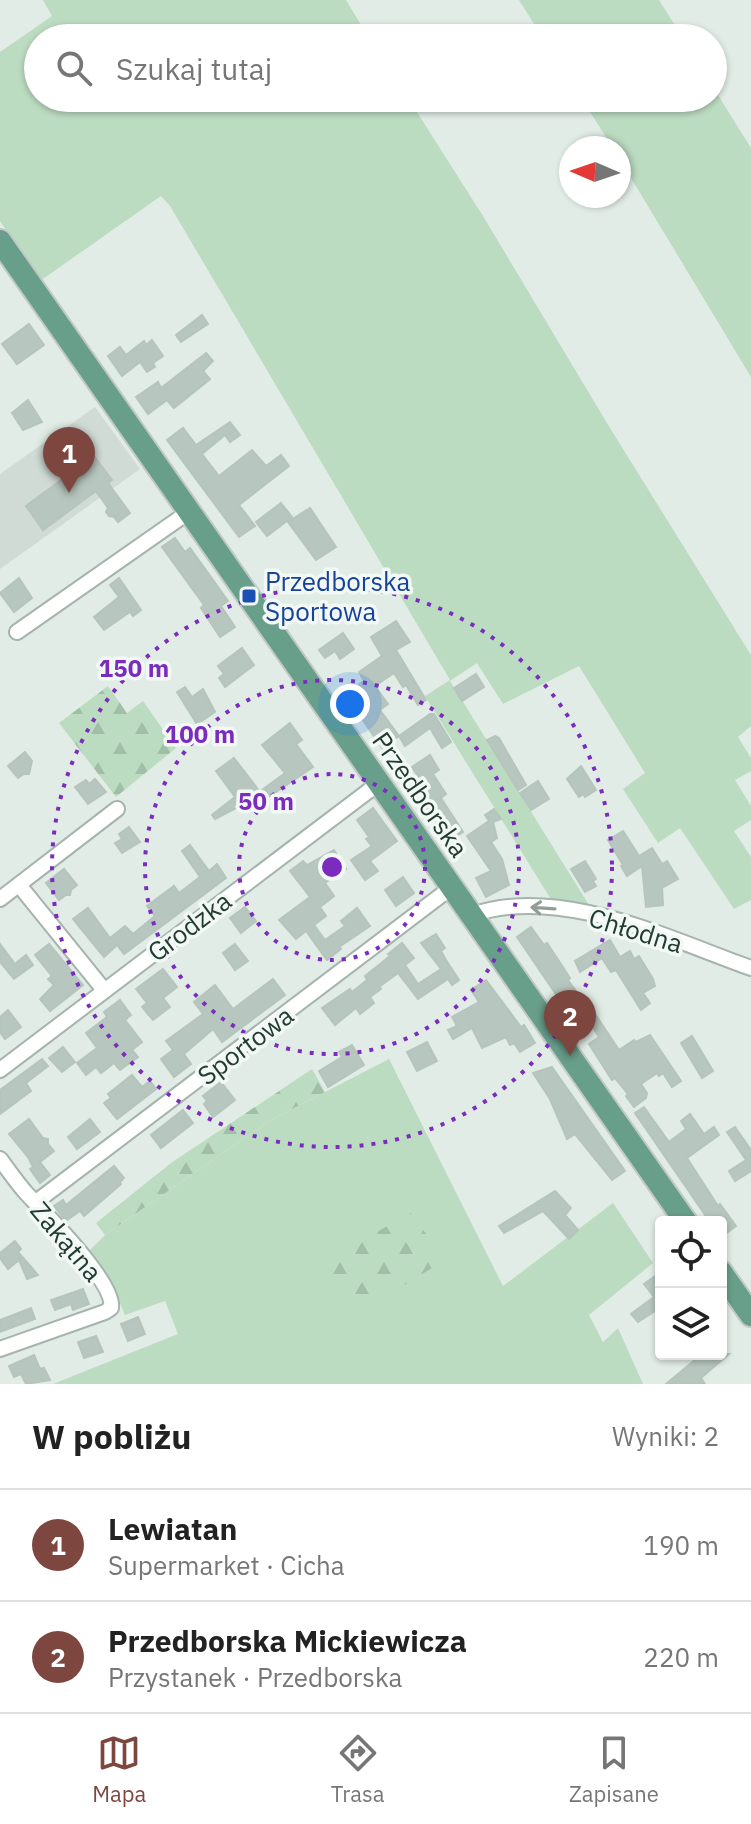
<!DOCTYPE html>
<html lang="pl">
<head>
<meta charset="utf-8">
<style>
  body { margin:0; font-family:"IBM Plex Sans",sans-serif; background:#f2f2f2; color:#222 }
  .controls { position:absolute; right:24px; bottom:24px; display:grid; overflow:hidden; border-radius:8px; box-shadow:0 2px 6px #0004 }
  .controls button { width:72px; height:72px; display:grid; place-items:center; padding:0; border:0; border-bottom:2px solid #e0e0e0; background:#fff; color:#222; font:40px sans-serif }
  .compass { position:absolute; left:559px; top:136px; width:72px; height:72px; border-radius:50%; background:#fff; box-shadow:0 2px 6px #0004; rotate:272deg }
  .you { position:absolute; left:350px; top:704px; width:28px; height:28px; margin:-20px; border:6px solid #fff; border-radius:50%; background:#1a73e8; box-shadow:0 0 0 12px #1a73e833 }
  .badge { display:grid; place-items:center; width:52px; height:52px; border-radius:50%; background:#7d463e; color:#fff; font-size:26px; font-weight:700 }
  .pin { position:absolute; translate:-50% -66px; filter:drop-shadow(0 2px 4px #0008) }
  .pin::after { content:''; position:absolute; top:42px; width:28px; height:24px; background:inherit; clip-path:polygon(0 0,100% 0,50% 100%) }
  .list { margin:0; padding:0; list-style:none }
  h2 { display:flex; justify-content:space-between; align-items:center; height:104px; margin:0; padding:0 32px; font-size:34px }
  h2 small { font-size:26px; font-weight:400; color:#767676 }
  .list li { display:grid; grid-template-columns:52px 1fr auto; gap:24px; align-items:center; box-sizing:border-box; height:112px; padding:0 32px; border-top:2px solid #e0e0e0 }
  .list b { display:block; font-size:30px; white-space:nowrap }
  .list p { margin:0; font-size:26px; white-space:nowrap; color:#767676 }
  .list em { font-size:26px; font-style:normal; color:#767676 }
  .icon { flex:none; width:44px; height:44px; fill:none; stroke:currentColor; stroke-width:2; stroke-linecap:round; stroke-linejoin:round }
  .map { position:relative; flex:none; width:751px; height:1384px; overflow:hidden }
  .search { position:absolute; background:#fff; box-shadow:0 2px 6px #0004; left:24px; right:24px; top:24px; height:88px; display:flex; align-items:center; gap:20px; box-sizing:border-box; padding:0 28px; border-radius:44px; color:#767676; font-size:30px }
  .sheet { height:328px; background:#fff }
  nav { display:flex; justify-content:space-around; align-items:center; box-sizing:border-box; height:112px; border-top:2px solid #e0e0e0; background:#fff; font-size:22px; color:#767676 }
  nav a { display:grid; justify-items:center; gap:4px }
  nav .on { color:#7d463e }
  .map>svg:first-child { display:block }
  .built { fill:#d0dbd5 }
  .green { fill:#bcdcc1 }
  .forest { fill:url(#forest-firs) }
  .building { fill:#b7c6bf; stroke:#b5c5bc; stroke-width:2 }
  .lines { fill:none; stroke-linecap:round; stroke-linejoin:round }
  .minor-casing { stroke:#a5b4ac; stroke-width:18 }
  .primary-casing { stroke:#c1c8c6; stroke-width:26 }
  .minor { stroke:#fff; stroke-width:14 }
  .primary { stroke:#689f8b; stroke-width:22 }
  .oneway { stroke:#919e98 }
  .ring { fill:none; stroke:#7b2cbf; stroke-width:4; stroke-dasharray:4 8 }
  .transit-dot { fill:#1a4fb4; stroke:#f2f8f5; stroke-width:3 }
  .labels { text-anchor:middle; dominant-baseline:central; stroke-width:7; stroke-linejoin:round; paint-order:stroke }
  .transit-label { font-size:26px; fill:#164399; stroke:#f2f8f5; text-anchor:start }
  .street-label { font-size:26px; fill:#233c32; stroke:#f2f8f5 }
  .centre { fill:#7b2cbf; stroke:#f2f8f5; stroke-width:4 }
  .ring-label { font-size:24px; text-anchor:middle; font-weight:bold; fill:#7b2cbf; stroke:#f2f8f5; stroke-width:7; stroke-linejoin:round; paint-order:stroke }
</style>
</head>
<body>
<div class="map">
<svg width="751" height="1384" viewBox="0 0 751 1384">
  <defs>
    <pattern id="forest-firs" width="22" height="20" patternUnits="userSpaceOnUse" patternTransform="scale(2)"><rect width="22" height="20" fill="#bcdcc1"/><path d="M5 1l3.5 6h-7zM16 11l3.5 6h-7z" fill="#a1bea6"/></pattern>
  </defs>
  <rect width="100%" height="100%" fill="#e2ece6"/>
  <polygon class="built" points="95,407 140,469 0,569 0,474"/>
  <g class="green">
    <polygon points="43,0 346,0 369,38 38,38 38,98 408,98 483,216 610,428 751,655 751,726 738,737 751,758 751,771 735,780 751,806 751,820 734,831 751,857 751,900 734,909 680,828 658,843 623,789 645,773 579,666 503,704 477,663 450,681 589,905 552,901 425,696 450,680 170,206 161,196 40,281 0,221 0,52 52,16"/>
    <polygon points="519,0 659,0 683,38 543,38"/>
    <polygon points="713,87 751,148 751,377 619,158 619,148 613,148 581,98 713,98"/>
    <polygon points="389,1059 503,1286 613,1203 653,1263 589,1315 603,1342 618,1328 643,1384 53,1384 178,1334 165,1301 125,1315 113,1286 88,1252 105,1235 269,1121"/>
  </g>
  <g class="forest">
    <polygon points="108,686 127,713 143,701 176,748 116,797 59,723"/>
    <polygon points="312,1069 325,1092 269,1121 105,1235 96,1223 171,1163"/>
    <polygon points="411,1213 445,1260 359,1313 349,1312 332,1284 327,1259"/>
  </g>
  <g class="building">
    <polygon points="202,315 208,324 181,342 176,335"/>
    <polygon points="29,324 44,345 17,364 2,344"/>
    <polygon points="152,340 163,356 153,363 155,367 147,372 140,362 122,376 108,356 120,347 126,355 144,341 146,345"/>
    <polygon points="206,353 213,361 203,371 210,379 174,408 167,400 148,414 136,397 158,382 161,388"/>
    <polygon points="28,400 42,422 23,430 12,413"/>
    <polygon points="230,422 240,435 230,442 225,435 202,454 219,476 252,450 266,466 281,455 289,466 239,505 255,526 239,537 167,440 183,428 196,445"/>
    <polygon points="94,456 112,480 108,483 130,513 118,522 114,517 109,516 106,512 108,508 96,491 43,530 26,506"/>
    <polygon points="281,503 292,517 267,536 256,522"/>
    <polygon points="310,508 336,547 316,560 288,522"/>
    <polygon points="175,538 185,552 190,548 228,601 221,606 235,627 220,637 201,608 204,605 162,547"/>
    <polygon points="19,578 32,598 14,612 0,593"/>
    <polygon points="119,578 141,610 133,616 130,612 104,630 94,617 119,597 110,585"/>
    <polygon points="396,621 410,642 396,650 426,700 418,705 406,685 403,687 394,673 375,686 388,704 380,710 399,736 382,748 354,707 369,697 359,684 364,681 359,672 382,656 371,637"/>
    <polygon points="343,633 354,649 340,659 335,651 325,658 319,650"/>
    <polygon points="242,648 254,665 225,687 219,678 224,674 218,666"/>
    <polygon points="476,674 484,687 462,701 454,688"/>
    <polygon points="185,687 192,697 203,689 215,712 197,724 177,692"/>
    <polygon points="430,714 434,714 451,742 442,748 430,728 405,746 399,736"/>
    <polygon points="290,723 302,740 296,744 313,767 267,798 262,790 285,773 262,745"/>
    <polygon points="495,736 499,738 526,785 518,790 487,740"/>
    <polygon points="25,752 32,761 29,774 24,774 18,778 8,766"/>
    <polygon points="430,755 439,770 433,774 446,794 441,798 463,832 448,842 416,797 427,790 412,767"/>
    <polygon points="234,758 260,792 242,805 215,819 212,815 235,797 216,771"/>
    <polygon points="581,766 596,790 585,797 583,794 579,797 567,779"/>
    <polygon points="95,779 106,792 88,804 75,787 86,780 89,784"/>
    <polygon points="538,781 549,799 531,810 520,793"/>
    <polygon points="373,808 397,841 370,861 378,871 365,880 351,860 372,846 366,839 369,837 357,820"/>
    <polygon points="494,809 501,819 493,822 497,838 491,842 502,859 509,885 486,897 476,878 491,871 467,836 489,821 485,815"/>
    <polygon points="129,827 140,842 122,853 115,843 122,839 119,834"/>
    <polygon points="623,831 639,856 652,848 662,864 667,861 678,879 662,888 663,905 646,907 642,866 627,876 621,866 623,865 608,840"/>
    <polygon points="190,845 209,871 217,864 226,878 124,954 117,945 104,957 73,919 88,908 110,938 125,926 133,934 155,916 147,906 174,886 179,893 200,877 182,851"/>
    <polygon points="334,850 346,869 325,883 334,896 320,907 326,916 314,925 325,940 345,926 341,921 357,908 370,926 339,947 341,949 327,960 306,931 296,939 279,920 310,897 290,871 303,861 307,865"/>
    <polygon points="585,861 596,879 593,881 596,886 585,892 571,869"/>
    <polygon points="64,869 77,885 71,890 70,895 66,895 59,900 46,883"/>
    <polygon points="403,877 414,893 396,906 385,890"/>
    <polygon points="245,907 256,921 241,933 230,918"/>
    <polygon points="531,927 544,945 547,943 570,978 568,980 587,1006 589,1005 619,1050 634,1040 636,1042 650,1035 681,1081 672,1087 663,1073 659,1076 657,1073 641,1084 647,1093 646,1098 634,1107 626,1096 628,1094 615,1078 612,1080 589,1044 599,1037 589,1021 579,1028 517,937"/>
    <polygon points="436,934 445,948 441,951 446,960 459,980 452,985 448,979 418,999 398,973 379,987 381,989 370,997 374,1003 360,1014 356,1008 335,1025 322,1008 350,989 352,992 367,980 365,976 390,956 388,954 402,943 414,958 405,965 418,984 441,969 421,943"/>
    <polygon points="610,940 620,957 630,951 634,959 639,956 653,979 655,986 643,993 650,1003 641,1010 616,970 611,972 602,958 580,972 575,961"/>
    <polygon points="0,944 15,964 26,955 33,965 14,979 0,962"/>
    <polygon points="49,944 83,985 50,1011 40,999 54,985 48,979 52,976 35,955"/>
    <polygon points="235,944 248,961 235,970 223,953"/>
    <polygon points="163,969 177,987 163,998 170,1007 153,1020 142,1007 147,1003 136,989"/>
    <polygon points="273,979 285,995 222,1042 213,1029 184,1054 191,1064 174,1077 161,1059 173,1050 166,1041 203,1014 194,1002 215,985 233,1009"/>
    <polygon points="486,980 521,1027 524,1025 535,1043 520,1052 514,1043 510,1045 506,1037 482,1048 472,1028 453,1039 448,1030 457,1026 452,1017 479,1002 471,990"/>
    <polygon points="120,1000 131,1015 125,1020 142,1042 132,1050 138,1057 120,1070 114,1063 101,1073 96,1067 86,1075 77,1063 97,1048 86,1033 107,1017 104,1012"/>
    <polygon points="8,1010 21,1027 5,1039 0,1032 0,1017"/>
    <polygon points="692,1036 713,1071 702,1078 681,1043"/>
    <polygon points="427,1042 437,1061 417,1071 407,1052"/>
    <polygon points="352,1045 364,1065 328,1087 319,1071 342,1057 339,1052"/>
    <polygon points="63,1047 75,1062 62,1072 49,1058"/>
    <polygon points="42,1059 48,1066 26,1083 31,1091 0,1114 0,1090"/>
    <polygon points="552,1067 625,1171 612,1180 575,1134 567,1139 550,1099 533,1073"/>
    <polygon points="132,1075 142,1087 150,1081 156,1089 117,1119 104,1103 111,1098 108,1094"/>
    <polygon points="221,1082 235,1100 213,1117 204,1104 207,1101 203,1096"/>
    <polygon points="644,1107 669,1142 686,1129 681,1121 690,1114 704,1134 714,1127 719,1135 687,1158 718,1206 720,1204 736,1226 721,1237 721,1222 710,1222 635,1113"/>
    <polygon points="183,1110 193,1123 161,1148 151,1135"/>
    <polygon points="29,1119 43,1138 48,1139 48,1144 54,1151 40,1162 50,1175 40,1183 30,1169 33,1167 28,1157 9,1134"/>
    <polygon points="90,1119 100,1132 77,1149 68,1137"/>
    <polygon points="735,1127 751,1150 751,1171 735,1181 729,1171 746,1160 727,1132"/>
    <polygon points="114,1166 124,1178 120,1182 121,1184 84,1216 80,1211 66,1221 54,1206 63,1200 66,1205"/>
    <polygon points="555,1191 571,1208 565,1215 578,1230 569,1239 543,1211 504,1233 499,1226"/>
    <polygon points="15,1241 21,1249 18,1252 38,1275 27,1279 19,1260 8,1269 0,1258 0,1253"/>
    <polygon points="661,1272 661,1307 638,1322 631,1314 654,1297 644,1284"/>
    <polygon points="83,1289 89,1304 73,1310 71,1304 55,1310 51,1300"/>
    <polygon points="31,1308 35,1319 0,1332 0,1320"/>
    <polygon points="138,1317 145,1334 128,1341 121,1324"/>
    <polygon points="96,1336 103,1352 84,1358 78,1342"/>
    <polygon points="702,1354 729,1354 701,1378 705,1384 666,1384"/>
    <polygon points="34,1355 40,1369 44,1368 50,1380 26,1384 21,1374 14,1377 9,1366"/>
  </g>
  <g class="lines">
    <g class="minor-casing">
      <g id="minor">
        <polyline points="17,632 190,511"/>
        <polyline points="19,885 104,990"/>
        <polyline points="0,899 117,809"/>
        <path d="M 472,915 C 559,884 669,939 751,968"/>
        <polyline points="0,1070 379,783"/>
        <path d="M 0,1159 C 9,1171 17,1183 27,1194 C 45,1213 116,1284 111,1308 L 105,1312 L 0,1349"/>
        <polyline points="36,1202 452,887"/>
      </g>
    </g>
    <g class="primary-casing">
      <g id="primary">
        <polyline points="0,241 686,1222"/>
        <polyline points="721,1272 751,1315"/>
      </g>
    </g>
    <use href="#minor" class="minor"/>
    <use href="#primary" class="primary"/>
  </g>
  <defs><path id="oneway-shaft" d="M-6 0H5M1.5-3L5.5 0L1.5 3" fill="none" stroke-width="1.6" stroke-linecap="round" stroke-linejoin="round" transform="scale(2)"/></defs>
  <use class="oneway" href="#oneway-shaft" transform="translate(543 908) rotate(-176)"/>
  <g class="ring">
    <circle cx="332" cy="867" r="93"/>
    <circle cx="332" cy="867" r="187"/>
    <circle cx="332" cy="867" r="280"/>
  </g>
  <rect class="transit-dot" x="241" y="588" width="16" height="16" rx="4"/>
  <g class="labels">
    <g class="transit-label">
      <text x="265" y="581">Przedborska<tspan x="265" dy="30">Sportowa</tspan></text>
    </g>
    <g class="street-label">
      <text transform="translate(421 794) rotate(55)">Przedborska</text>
      <text transform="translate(189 926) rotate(-37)">Grodzka</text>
      <text transform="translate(636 930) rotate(17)">Chłodna</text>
      <text transform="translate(245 1045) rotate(-37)">Sportowa</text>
      <text transform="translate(67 1241) rotate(50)">Zakątna</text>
    </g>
  </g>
  <circle cx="332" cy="867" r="12" class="centre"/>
  <g class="ring-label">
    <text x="134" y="677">150 m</text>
    <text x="200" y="743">100 m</text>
    <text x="266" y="810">50 m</text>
  </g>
</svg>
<div class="controls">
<button><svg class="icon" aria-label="locate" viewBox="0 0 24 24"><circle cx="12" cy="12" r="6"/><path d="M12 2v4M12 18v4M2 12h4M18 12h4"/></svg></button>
<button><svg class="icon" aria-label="layers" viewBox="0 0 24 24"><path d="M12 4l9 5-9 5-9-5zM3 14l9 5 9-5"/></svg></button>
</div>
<svg class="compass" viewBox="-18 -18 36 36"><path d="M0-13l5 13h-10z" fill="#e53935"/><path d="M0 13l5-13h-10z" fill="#767676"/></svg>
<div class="you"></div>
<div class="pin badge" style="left:69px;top:493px">1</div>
<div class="pin badge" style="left:570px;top:1056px">2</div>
<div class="search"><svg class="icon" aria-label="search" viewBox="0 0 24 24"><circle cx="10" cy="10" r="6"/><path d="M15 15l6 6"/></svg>Szukaj tutaj</div>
</div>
<section class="sheet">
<h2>W pobliżu<small>Wyniki: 2</small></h2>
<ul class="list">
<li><span class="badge">1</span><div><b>Lewiatan</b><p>Supermarket · Cicha</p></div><em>190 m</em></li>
<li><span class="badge">2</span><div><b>Przedborska Mickiewicza</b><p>Przystanek · Przedborska</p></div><em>220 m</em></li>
</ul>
</section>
<nav>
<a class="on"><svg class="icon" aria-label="map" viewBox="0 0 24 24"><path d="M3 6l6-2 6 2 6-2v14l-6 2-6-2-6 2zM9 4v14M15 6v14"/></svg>Mapa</a>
<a><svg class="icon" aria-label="directions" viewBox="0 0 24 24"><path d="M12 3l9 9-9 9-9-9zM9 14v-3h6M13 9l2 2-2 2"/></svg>Trasa</a>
<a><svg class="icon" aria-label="saved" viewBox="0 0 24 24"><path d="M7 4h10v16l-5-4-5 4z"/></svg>Zapisane</a>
</nav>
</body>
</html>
